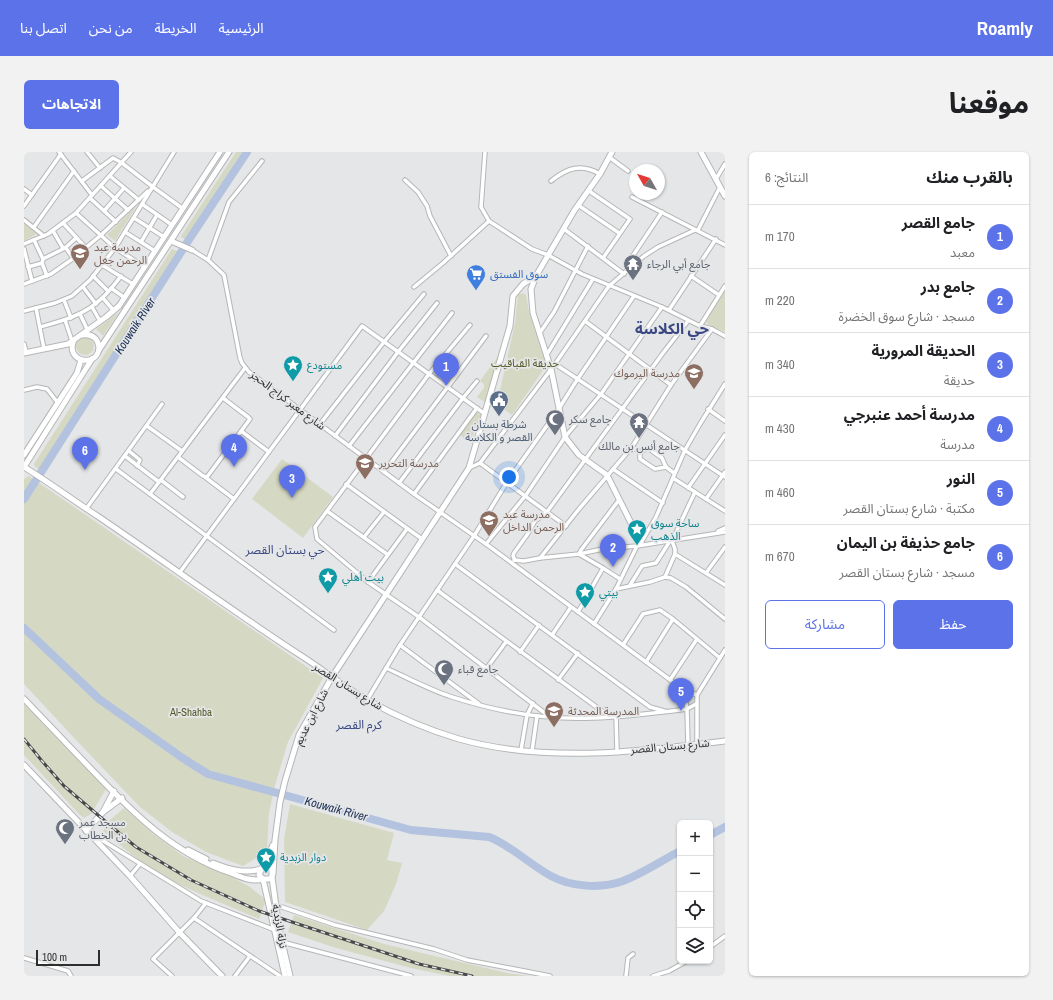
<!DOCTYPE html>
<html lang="ar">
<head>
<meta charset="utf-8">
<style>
  body { margin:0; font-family:"Archivo Narrow","Noto Sans Arabic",sans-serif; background:#f2f2f2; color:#202124; direction:rtl }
  .controls { position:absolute; right:12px; bottom:12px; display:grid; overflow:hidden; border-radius:6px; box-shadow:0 1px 3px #0004 }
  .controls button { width:36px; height:36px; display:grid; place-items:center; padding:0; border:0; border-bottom:1px solid #e0e0e0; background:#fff; color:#202124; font:20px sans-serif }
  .compass { position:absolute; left:605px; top:12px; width:36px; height:36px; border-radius:50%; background:#fff; box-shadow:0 1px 3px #0004; rotate:309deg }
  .scale { position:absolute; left:12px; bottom:10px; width:64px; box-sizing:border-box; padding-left:4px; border:2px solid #2e2e2f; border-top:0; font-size:11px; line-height:14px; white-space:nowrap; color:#2e2e2f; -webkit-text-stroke:3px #e5e6e7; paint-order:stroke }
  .you { position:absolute; left:485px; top:325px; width:14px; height:14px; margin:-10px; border:3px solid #fff; border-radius:50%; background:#1a73e8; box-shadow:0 0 0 6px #1a73e833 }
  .badge { display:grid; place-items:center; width:26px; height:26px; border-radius:50%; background:#5c72e9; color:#fff; font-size:13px; font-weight:700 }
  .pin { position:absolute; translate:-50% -33px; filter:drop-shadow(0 1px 2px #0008) }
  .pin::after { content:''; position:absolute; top:21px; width:14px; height:12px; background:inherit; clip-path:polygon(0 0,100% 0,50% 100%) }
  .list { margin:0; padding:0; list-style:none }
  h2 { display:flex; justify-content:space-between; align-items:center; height:52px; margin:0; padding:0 16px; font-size:17px }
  h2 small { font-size:13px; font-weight:400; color:#757577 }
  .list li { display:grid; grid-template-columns:26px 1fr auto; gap:12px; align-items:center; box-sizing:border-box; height:64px; padding:0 16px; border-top:1px solid #e0e0e0 }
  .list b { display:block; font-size:15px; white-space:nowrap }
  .list p { margin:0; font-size:13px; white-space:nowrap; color:#757577 }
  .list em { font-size:13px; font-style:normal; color:#757577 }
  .actions { display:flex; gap:8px; padding:12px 16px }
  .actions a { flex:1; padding:9px 0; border:1px solid #5c72e9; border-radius:6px; text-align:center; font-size:14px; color:#5c72e9 }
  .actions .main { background:#5c72e9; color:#fff }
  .icon { flex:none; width:22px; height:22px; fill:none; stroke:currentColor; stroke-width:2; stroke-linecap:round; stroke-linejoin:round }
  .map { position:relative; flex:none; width:701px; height:824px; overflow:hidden; direction:ltr; border-radius:6px }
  header { display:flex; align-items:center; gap:24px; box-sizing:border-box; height:56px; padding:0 20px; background:#5c72e9; color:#fff }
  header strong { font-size:19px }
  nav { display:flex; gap:22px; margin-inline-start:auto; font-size:14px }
  .intro { display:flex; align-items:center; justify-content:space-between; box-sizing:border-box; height:96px; padding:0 24px }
  h1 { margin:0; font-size:28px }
  .button { padding:10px 18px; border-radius:6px; background:#5c72e9; color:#fff; font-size:14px; font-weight:700 }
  main { display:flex; gap:24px; padding:0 24px }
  aside { flex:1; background:#fff; border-radius:6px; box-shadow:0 1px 3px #0004 }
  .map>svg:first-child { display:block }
  .green { fill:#d5d9c3 }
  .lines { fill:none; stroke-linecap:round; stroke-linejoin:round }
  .river { stroke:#b2c2df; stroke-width:8 }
  .street-casing { stroke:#b5b6b7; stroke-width:5.5 }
  .secondary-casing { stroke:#b5b6b7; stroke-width:7 }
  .street { stroke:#fff; stroke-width:3.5 }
  .secondary { stroke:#fff; stroke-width:5 }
  .rail-casing { stroke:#474849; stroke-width:3 }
  .rail { stroke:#e5e6e7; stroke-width:1.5; stroke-dasharray:4.5; stroke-linecap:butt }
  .labels { text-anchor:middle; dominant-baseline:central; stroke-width:3.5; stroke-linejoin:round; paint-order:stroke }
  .education-label { font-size:11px; fill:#785e54; stroke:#e5e6e7; text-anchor:start }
  .worship-label { font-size:11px; fill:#5b616d; stroke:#e5e6e7; text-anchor:start }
  .shop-label { font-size:11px; fill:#366cbe; stroke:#e5e6e7; text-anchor:start }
  .park-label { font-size:11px; fill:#545a27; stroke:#e5e6e7 }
  .culture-label { font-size:11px; fill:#0d838f; stroke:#e5e6e7; text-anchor:start }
  .street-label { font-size:11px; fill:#2e2e2f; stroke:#e5e6e7 }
  .service-label { font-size:11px; fill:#4e5e75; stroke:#e5e6e7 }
  .water-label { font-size:12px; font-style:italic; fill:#182d53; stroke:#e5e6e7 }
  .neighbourhood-label { font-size:12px; fill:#394782; stroke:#e5e6e7 }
  .district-label { font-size:15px; font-weight:bold; fill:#394782; stroke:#e5e6e7 }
</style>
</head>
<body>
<header>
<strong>Roamly</strong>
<nav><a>الرئيسية</a><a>الخريطة</a><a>من نحن</a><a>اتصل بنا</a></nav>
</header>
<div class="intro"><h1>موقعنا</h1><a class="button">الاتجاهات</a></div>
<main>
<aside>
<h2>بالقرب منك<small>النتائج: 6</small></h2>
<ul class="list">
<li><span class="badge">1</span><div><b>جامع القصر</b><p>معبد</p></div><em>170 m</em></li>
<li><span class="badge">2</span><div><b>جامع بدر</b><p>مسجد · شارع سوق الخضرة</p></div><em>220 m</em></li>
<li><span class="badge">3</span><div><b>الحديقة المرورية</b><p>حديقة</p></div><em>340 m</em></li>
<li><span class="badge">4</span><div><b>مدرسة أحمد عنبرجي</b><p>مدرسة</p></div><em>430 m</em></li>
<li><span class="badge">5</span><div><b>النور</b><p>مكتبة · شارع بستان القصر</p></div><em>460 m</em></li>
<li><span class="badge">6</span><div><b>جامع حذيفة بن اليمان</b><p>مسجد · شارع بستان القصر</p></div><em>670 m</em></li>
</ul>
<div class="actions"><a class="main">حفظ</a><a>مشاركة</a></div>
</aside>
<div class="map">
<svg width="701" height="824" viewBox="0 0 701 824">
  <rect width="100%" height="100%" fill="#e5e6e7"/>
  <g class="green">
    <polygon points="212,0 218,0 161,87 157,85 157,84"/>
    <polygon points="113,53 91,89 83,83"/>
    <polygon points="0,70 14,81 0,89"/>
    <polygon points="148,97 153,99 15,317 11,315 10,312"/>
    <polygon points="701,139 701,180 683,172 682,168"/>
    <polygon points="499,141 502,143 505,160 521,210 520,217 488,263 473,252 491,171 494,143"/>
    <polygon points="95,160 79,184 72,177"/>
    <circle cx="61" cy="194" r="9"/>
    <polygon points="475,203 461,250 453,245 460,236 460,232 456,229"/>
    <polygon points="452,260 457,263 446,291 436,283"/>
    <polygon points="258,307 309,345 279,386 228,347"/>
    <polygon points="5,324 299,526 264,590 251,633 245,661 243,699 219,714 182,700 148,680 116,655 53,589 0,532 0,327"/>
    <polygon points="0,552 82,637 67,662 60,666 56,663 0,603"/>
    <polygon points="266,652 370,681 363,708 378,711 372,732 360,759 343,778 261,750 260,687"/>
    <path d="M 100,656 L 128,681 L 159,704 L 208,725 L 226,735 L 242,748 L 235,767 C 203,753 171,741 141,725 C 119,713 99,695 79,679 L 86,668 Z"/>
    <polygon points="270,763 360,792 483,821 506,824 426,824 387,816 312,796 264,780"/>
  </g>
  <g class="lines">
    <g class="river">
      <polyline points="0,347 166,86 223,0"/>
      <path d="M 0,476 L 75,547 L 160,607 L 184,622 L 387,678 L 465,685 C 488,694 505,712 527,724 C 547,735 577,737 599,729 C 619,721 637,709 656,699"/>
      <polyline points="686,683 701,675"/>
    </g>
    <g class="street-casing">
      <g id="street">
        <polyline points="35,0 68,43"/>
        <polyline points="63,0 76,16"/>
        <polyline points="585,5 604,19"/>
        <polyline points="86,24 115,48"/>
        <polyline points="692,27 701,12"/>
        <polyline points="381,28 394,40 403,54 406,64 427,104"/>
        <polyline points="58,29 89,6 98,11 129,35 158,56"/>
        <path d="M 527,29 C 543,16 557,11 576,22"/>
        <polyline points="77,34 104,58"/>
        <polyline points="0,37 8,43"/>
        <polyline points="565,39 606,67 579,106"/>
        <polyline points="608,45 701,93"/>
        <polyline points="66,46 92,70"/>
        <polyline points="118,52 148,73"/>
        <polyline points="554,53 595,81"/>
        <polyline points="0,54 37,2"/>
        <polyline points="80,59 100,36"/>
        <polyline points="52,61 91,96 121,115"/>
        <polyline points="110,66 140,85"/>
        <polyline points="0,68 20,84"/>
        <polyline points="465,69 508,97 524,103 558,122 638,155 676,174 688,177 701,184"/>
        <polyline points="39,71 62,96"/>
        <polyline points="10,75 50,19"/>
        <polyline points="540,77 600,122"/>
        <polyline points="674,78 696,35"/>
        <polyline points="29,79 39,96 42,96 49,106"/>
        <polyline points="101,80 131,99"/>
        <polyline points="10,88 19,107"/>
        <polyline points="117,90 133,63"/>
        <polyline points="0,92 24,82 52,61 107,0"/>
        <polyline points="0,97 8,129"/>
        <polyline points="168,98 184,108 200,123 216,206 218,211 225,220 390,342 462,392 660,538 673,543"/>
        <polyline points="184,108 205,50 238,9"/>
        <polyline points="18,111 23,124"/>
        <polyline points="613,111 608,105 638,60"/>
        <polyline points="78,113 109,132"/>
        <polyline points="4,115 18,111 19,107 41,96 52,86"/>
        <polyline points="69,124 84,139"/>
        <polyline points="667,124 695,143"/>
        <polyline points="0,132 27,122 47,108 77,83 124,39"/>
        <polyline points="59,135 72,152"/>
        <polyline points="390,135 419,111 465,69 457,55 461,0"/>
        <polyline points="87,136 101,146"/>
        <polyline points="79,146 90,159"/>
        <polyline points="40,148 47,166"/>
        <polyline points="68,155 76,169"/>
        <polyline points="12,156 20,197"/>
        <polyline points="645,158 692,87"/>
        <polyline points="0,159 31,151 48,144 66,128 91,96 150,0"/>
        <polyline points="56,162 63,177"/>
        <polyline points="41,168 48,189"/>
        <polyline points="561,169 647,233"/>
        <polyline points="446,173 405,222 291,375 293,387 344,430 395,465 526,565"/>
        <polyline points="676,174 701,134"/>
        <path d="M 16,175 C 38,169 61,163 78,146 C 85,140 91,132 97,124"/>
        <polyline points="515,182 530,160 564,94"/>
        <polyline points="0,192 2,200"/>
        <polyline points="522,204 569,127"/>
        <polyline points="531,212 701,325"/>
        <polyline points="0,238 13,235 23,237 34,251"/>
        <polyline points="684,257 701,269"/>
        <polyline points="296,272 360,190 400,142"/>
        <polyline points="123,274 158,299"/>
        <polyline points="217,279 245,300"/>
        <polyline points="311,284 374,200 413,151"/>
        <polyline points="325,294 428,161"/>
        <polyline points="608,295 616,300 624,296 638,306 642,315 650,321"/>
        <polyline points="105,299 116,308 113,314"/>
        <polyline points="616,300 616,307 631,317 642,315"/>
        <polyline points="101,304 135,330"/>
        <polyline points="154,305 179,324 183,325 226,267 224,265 199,246"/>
        <polyline points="456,311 542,374"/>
        <polyline points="445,316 456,311 531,212 585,134 620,104 634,95 671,78"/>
        <polyline points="92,317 310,478"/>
        <polyline points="589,317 639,351"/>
        <polyline points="360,320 462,184"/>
        <polyline points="181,325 210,347"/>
        <polyline points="649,326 701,359"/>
        <polyline points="137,328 159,345"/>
        <polyline points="375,331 439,246 453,229"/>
        <polyline points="322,332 398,387"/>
        <polyline points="664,336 701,283"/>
        <polyline points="671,340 648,389 651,397 651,402 701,433"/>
        <polyline points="126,342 221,216"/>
        <polyline points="390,342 453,256"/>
        <polyline points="682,347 701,320"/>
        <polyline points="595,348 557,398 555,402 579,416 596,427"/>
        <polyline points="62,357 138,252"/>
        <polyline points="303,359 363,402"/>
        <polyline points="694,379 701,376"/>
        <polyline points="340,385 360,360"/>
        <polyline points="462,392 502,343 541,285 577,242 638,155"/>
        <polyline points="516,406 555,357 608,295 647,233 688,177"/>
        <polyline points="490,408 500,409 516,406 555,402 579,397 613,394 701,380"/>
        <polyline points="491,408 489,404 490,401 503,383 511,369 523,360 639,201 664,169"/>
        <polyline points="431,412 626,555 640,559"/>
        <polyline points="156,420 338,174 461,262"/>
        <polyline points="682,421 701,395"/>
        <polyline points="641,425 651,402"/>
        <polyline points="344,430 383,377"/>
        <polyline points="606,433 618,414 632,411 646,389"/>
        <polyline points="592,437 626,430 641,425 647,426 662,435 701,467"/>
        <polyline points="413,438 586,565"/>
        <polyline points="554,460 579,416"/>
        <polyline points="570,472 592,437 613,394 617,391 632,365 661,298 676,272 701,232"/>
        <polyline points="528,483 547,455"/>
        <polyline points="376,493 455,552"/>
        <polyline points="599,493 619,462 636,458 649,467 696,506"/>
        <polyline points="496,500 515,473"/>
        <polyline points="622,510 649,467"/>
        <path d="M 362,516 C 384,526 406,538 428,545 C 474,560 522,568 569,566 C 600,565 632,561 663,557 L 672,552"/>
        <polyline points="462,517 482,490"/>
        <polyline points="534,528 554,501"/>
        <polyline points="646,528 673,487"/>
        <polyline points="660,538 663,557 664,593"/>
        <polyline points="343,548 376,493 450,384 483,330 534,258 551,231 610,144"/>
        <polyline points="592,564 593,599"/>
        <polyline points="673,592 673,543 701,498"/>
        <polyline points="497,598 503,563 509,551"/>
        <polyline points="508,599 513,564"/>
        <polyline points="68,682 177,749 251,778"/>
        <polyline points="106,724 116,712"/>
        <polyline points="252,753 311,773 410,797 443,808 526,824"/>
        <polyline points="170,766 182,751"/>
        <polyline points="258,790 387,824"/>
        <polyline points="686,795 701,784"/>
        <polyline points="0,806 44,819 47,824"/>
        <polyline points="148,824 129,807 170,766 256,824"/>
        <polyline points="211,824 226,804"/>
        <polyline points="602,824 604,806 609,802"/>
        <polyline points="629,824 645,819 663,809"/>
      </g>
    </g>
    <g class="secondary-casing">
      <g id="secondary">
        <polyline points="588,0 576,22 550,59 512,124 507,137 509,161 527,217 541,285 555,303 583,323 617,391"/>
        <polyline points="677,0 701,44"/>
        <polyline points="147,89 168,98"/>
        <path d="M 50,188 C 40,209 73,217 75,196 C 75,193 74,190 72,187 C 68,183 63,182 58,183"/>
        <polyline points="75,198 205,0"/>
        <polyline points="0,201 44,192 82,165 95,154 196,0"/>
        <polyline points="0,303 53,221 57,208"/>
        <path d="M 0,315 C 26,331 50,349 75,365 C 141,410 206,457 273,501 C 297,516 320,535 345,549 C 374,565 404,578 435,587 C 521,611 614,600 701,589"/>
        <polyline points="0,315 68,207"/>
        <path d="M 0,547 C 23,571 46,595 69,619 C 110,662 150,702 207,721 C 217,725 227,730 239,727"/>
        <polyline points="0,613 106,724 156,781 198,824"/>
        <polyline points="79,660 90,639"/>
        <polyline points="62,679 79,660 98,646"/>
        <polyline points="164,698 182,707"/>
        <path d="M 189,711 C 204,717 220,722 237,717"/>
        <polyline points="239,715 249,693"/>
        <polyline points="249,722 251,688 256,650 261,629 275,583 308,525 445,316 486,174 489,144 499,132 512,124"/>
        <polyline points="248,725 255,777 266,824"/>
        <path d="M 239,727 L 245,727 L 248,725 L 248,718 C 246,714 242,713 238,716 L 235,723 L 239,727 L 261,824"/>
      </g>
    </g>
    <use href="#street" class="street"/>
    <use href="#secondary" class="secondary"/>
    <g class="rail-casing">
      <polyline id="rail" points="0,587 18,609 40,634 88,675 112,695 167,728 235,759 271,771 395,812 448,824"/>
    </g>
    <use href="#rail" class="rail"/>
  </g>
  <defs>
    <g id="school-pin" transform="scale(1)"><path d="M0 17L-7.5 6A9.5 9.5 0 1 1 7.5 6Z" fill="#8d6e63" stroke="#e5e6e7"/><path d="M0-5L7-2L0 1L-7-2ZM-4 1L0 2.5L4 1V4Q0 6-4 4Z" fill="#fff"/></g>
    <g id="temple-pin" transform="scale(1)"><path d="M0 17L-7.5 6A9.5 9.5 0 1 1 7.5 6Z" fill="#6b7280" stroke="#e5e6e7"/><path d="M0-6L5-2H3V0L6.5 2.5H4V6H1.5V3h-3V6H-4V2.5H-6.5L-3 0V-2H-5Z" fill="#fff"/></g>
    <g id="supermarket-pin" transform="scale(1)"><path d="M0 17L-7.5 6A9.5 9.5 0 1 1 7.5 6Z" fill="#3f7fe0" stroke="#e5e6e7"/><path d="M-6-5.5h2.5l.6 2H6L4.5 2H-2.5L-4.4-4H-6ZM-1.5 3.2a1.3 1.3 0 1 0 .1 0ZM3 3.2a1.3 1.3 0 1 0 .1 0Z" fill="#fff"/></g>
    <g id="sight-pin" transform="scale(1)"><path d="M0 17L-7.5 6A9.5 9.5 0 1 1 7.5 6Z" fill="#0f9aa8" stroke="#e5e6e7"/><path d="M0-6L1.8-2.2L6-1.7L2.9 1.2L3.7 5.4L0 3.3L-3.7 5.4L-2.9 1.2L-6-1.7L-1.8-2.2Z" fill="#fff"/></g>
    <g id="civic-pin" transform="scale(1)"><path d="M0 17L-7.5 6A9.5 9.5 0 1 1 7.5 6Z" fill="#5c6f8a" stroke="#e5e6e7"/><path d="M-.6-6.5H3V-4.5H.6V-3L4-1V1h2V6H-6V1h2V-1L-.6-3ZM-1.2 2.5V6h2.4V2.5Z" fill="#fff"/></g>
    <g id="mosque-pin" transform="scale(1)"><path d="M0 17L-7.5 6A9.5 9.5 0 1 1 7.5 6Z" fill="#6b7280" stroke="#e5e6e7"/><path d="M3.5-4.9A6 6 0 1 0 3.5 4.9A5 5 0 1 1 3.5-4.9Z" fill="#fff"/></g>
  </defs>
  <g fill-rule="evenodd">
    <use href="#school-pin" x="56" y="101"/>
    <use href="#temple-pin" x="609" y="112"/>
    <use href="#supermarket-pin" x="452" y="122"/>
    <use href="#sight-pin" x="269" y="213"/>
    <use href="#school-pin" x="670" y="221"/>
    <use href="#civic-pin" x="475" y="248"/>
    <use href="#mosque-pin" x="531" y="267"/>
    <use href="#temple-pin" x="615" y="270"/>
    <use href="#school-pin" x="341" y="311"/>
    <use href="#school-pin" x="465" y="368"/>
    <use href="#sight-pin" x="613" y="377"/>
    <use href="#sight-pin" x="304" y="425"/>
    <use href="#sight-pin" x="561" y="440"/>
    <use href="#mosque-pin" x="420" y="517"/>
    <use href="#school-pin" x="530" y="559"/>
    <use href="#mosque-pin" x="41" y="676"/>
    <use href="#sight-pin" x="242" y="705"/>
  </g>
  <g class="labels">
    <g class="education-label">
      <text x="70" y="95">مدرسة عبد<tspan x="70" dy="13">الرحمن جغل</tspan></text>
      <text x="656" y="221" text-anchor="end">مدرسة اليرموك</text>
      <text x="355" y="311">مدرسة التحرير</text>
      <text x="479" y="362">مدرسة عبد<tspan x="479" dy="13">الرحمن الداخل</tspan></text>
      <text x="544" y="559">المدرسة المحدثة</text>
    </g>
    <g class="worship-label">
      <text x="623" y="112">جامع أبي الرجاء</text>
      <text x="545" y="267">جامع سكر</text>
      <text x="615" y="294" text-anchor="middle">جامع أنس بن مالك</text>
      <text x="434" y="517">جامع قباء</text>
      <text x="55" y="670">مسجد عمر<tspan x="55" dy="13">بن الخطاب</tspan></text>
    </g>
    <g class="shop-label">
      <text x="466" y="122">سوق الفستق</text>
    </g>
    <g class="park-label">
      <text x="501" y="211">حديقة القباقيب</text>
      <text x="167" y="560">Al-Shahba</text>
    </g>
    <g class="culture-label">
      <text x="283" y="213">مستودع</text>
      <text x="627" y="371">ساحة سوق<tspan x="627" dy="13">الذهب</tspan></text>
      <text x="318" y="425">بيت أهلي</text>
      <text x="575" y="440">بيتي</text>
      <text x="256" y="705">دوار الزبدية</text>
    </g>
    <g class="street-label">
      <text transform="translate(264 248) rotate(37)">شارع معبر كراج الحجز</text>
      <text transform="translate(324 534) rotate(32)">شارع بستان القصر</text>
      <text transform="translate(287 565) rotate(-63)">شارع ابن عديم</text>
      <text transform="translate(646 594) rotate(-5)">شارع بستان القصر</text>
      <text transform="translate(256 774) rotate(80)">نزلة الزبدية</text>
    </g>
    <g class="service-label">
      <text x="475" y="272">شرطة بستان<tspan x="475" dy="13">القصر و الكلاسة</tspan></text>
    </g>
    <g class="water-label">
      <text transform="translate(111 174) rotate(-57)">Kouwaik River</text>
      <text transform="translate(312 657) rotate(15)">Kouwaik River</text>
    </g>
    <g class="neighbourhood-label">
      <text x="261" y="398">حي بستان القصر</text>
      <text x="335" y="573">كرم القصر</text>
    </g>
    <g class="district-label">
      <text x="648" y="176">حي الكلاسة</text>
    </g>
  </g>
</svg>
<div class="controls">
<button>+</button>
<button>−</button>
<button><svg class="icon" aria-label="locate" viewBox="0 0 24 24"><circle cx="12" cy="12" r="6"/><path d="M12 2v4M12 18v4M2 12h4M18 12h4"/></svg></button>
<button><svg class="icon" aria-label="layers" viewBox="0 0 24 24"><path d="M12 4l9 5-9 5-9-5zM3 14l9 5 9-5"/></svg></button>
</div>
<svg class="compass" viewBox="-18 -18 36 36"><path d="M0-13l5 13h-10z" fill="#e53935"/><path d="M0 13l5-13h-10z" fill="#757577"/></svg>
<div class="scale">100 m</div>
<div class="you"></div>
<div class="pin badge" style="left:422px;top:234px">1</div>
<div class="pin badge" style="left:589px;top:415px">2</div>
<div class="pin badge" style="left:268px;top:346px">3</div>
<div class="pin badge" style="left:210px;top:315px">4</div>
<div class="pin badge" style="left:657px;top:559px">5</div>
<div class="pin badge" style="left:61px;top:318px">6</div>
</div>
</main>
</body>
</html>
